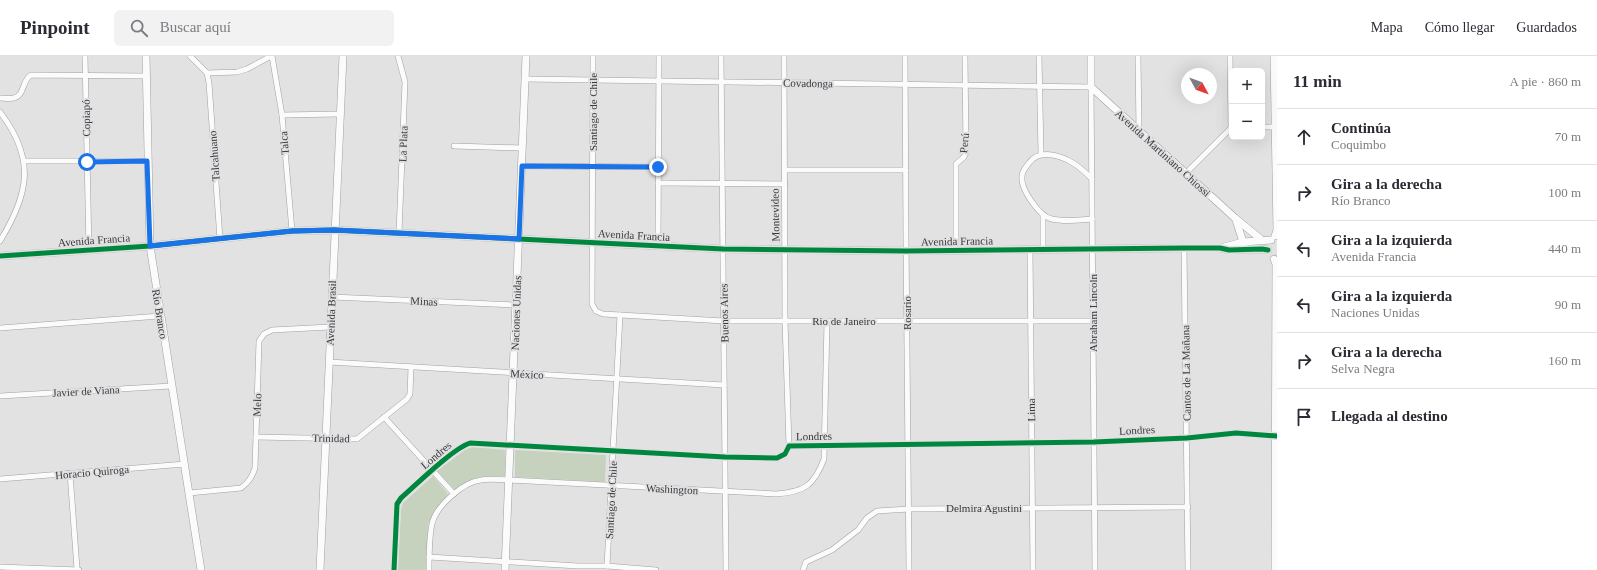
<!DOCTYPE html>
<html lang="es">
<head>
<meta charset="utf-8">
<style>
  body { margin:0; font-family:"Times New Roman",serif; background:#f2f2f3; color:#2b2b33 }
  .controls { position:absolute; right:12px; top:12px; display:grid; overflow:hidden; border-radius:6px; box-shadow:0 4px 16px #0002 }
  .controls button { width:36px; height:36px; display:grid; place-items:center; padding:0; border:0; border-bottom:1px solid #e1e1e2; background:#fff; color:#2b2b33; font:20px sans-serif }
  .compass { position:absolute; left:1181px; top:12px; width:36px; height:36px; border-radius:50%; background:#fff; box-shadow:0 4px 16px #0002; rotate:131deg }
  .stop { position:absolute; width:12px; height:12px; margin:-9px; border:3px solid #1a73e8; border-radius:50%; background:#fff }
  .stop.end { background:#1a73e8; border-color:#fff; box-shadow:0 1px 4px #0008 }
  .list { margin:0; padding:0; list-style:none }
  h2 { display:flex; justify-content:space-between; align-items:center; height:52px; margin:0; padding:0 16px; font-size:17px }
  h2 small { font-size:13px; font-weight:400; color:#7c7c81 }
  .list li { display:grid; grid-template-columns:26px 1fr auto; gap:12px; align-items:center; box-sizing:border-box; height:56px; padding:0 16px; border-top:1px solid #e1e1e2 }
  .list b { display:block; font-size:15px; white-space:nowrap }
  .list p { margin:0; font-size:13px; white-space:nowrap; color:#7c7c81 }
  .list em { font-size:13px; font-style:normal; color:#7c7c81 }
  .icon { flex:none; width:22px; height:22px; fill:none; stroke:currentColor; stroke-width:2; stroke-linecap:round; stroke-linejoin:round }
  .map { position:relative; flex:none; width:1277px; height:514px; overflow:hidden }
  header { display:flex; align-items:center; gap:24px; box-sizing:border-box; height:56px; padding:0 20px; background:#fff; border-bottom:1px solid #e1e1e2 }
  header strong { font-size:19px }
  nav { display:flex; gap:22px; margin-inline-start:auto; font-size:14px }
  .search { width:280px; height:36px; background:#f2f2f3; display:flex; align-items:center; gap:10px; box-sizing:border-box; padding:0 14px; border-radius:6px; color:#7c7c81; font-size:15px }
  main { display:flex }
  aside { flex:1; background:#fff }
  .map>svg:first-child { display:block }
  .green { fill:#c6d2bd }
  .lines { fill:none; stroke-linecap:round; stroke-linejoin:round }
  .street-casing { stroke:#a0a0a0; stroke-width:6 }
  .secondary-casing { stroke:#a0a0a0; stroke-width:8 }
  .street { stroke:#fbfbfb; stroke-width:5 }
  .secondary { stroke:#fbfbfb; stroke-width:7 }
  .cycleway-casing { stroke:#e1e1e3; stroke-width:8 }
  .cycleway { stroke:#00873e; stroke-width:5 }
  .route { stroke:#1a73e8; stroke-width:5 }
  .labels { text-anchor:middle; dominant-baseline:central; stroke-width:4; stroke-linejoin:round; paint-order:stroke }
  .street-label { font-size:11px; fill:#39393a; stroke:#e1e1e3 }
</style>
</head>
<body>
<header>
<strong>Pinpoint</strong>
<div class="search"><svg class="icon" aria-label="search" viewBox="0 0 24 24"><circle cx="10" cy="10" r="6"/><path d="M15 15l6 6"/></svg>Buscar aquí</div>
<nav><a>Mapa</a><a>Cómo llegar</a><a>Guardados</a></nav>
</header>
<main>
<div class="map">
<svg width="1277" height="514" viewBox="0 0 1277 514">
  <rect width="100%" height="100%" fill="#e2e2e2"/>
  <g class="green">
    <path d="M 472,391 L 505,394 L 505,420 C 482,420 474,420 455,434 L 437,415 L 465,394 Z"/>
    <polygon points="515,394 606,399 605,426 515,421"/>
    <polygon points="433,420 448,438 435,454 428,468 426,514 398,514 401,454 403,447"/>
  </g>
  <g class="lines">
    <g class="street-casing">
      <g id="street">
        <polyline points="85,0 89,195"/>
        <polyline points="190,0 207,17 237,16 247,13 271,0"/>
        <polyline points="272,0 282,59 292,175"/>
        <polyline points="398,0 405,26 399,177"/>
        <polyline points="593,0 592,248 596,255 603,258 724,265 1093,265"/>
        <polyline points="721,0 726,514"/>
        <polyline points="784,0 785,265 789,390"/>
        <polyline points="905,0 906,184 909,514"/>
        <polyline points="1039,0 1041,98"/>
        <polyline points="1138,0 1139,74"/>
        <polyline points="1230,0 1231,71"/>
        <polyline points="207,17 209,27 220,183"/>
        <polyline points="525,23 1091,31 1095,514"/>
        <path d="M 0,42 C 4,42 10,43 14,42 C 25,39 22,24 31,19 L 146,20"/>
        <path d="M 0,56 C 36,103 29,138 0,185"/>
        <polyline points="282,59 340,58"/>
        <polyline points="1262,71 1277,71"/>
        <polyline points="454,90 522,92"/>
        <polyline points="24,105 147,105"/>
        <polyline points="522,110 658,111"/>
        <polyline points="785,114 906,114"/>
        <polyline points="1186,117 1232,71"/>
        <path d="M 1092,123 C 1086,117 1080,111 1073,107 C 1060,99 1039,93 1029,107 C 1026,111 1022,115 1022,120 C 1020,133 1040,161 1052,163 C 1065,166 1079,164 1092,163"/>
        <polyline points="658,127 785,128"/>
        <polyline points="1043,159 1043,194"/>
        <polyline points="658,190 659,0"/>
        <polyline points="1184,192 1188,514"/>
        <polyline points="1030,194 1033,514"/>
        <polyline points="956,195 956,108 964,101 966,97 965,0"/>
        <polyline points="332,241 516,249"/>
        <polyline points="0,272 160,260"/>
        <polyline points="329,306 724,329"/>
        <polyline points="0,340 171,330"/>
        <polyline points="384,361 454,438"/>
        <polyline points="256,381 357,383 407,343 410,338 411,311"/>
        <polyline points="70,417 77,513"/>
        <polyline points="0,423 185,408"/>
        <path d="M 189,437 L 241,432 C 249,426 252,421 255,412 L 259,285 L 264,278 L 272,274 L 330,271"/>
        <polyline points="429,501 578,510 607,510 656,514"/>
        <polyline points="607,510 620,259"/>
        <polyline points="0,511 79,514"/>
        <path d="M 394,514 L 397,448 L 401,442 C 416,429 452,393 470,387 L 725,401 L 777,402 L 785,398 L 789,390 L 1094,386 L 1187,382 L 1236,377 L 1277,380"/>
        <path d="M 429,514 C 429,499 429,482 432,468 C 436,450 463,426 481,424 C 490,422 500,424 509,424 L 776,438 C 804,436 814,430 824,403 L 827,265"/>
        <polyline points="803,514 806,506 832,494 858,474 867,462 877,455 909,453 1188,451"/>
      </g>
    </g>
    <g class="secondary-casing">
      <g id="secondary">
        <polyline points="146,0 150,190 201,514"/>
        <polyline points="1091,0 1091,31 1235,162 1262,184"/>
        <polyline points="1274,0 1277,174 1275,180"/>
        <polyline points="1236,164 1244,189"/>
        <polyline points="1224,191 1243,186 1271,184"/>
        <polyline points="0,200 150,190 292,175 334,174 723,193 906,195 1184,192 1220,192 1229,194 1262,193 1268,194"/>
        <polyline points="1274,203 1276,208 1275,514"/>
        <polyline points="320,514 343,0"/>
        <polyline points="505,514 526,0"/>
      </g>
    </g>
    <use href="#street" class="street"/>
    <use href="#secondary" class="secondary"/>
    <g class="cycleway-casing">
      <g id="cycleway">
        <polyline points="0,200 150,190 292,175 334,174 723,193 906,195 1184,192 1220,192 1229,194 1262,193 1268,194"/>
        <path d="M 394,514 L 397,448 L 401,442 C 416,429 452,393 470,387 L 725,401 L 777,402 L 785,398 L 789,390 L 1094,386 L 1187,382 L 1236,377 L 1277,380"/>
      </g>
    </g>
    <use href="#cycleway" class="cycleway"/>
  </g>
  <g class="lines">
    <polyline class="route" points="87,106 147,105 150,190 292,175 334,174 519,183 522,110 658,111"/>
  </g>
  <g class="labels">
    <g class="street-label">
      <text transform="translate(808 27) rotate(1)">Covadonga</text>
      <text transform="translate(593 56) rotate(-90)">Santiago de Chile</text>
      <text transform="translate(86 62) rotate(-91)">Copiapó</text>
      <text transform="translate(284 87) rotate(-95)">Talca</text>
      <text transform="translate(964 87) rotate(-85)">Perú</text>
      <text transform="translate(403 88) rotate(-88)">La Plata</text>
      <text transform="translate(1163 97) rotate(42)">Avenida Martiniano Chiossi</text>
      <text transform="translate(214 100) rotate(-94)">Talcahuano</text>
      <text transform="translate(775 159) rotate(-91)">Montevideo</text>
      <text transform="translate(634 179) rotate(3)">Avenida Francia</text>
      <text transform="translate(94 184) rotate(-4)">Avenida Francia</text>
      <text transform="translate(957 185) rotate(-1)">Avenida Francia</text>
      <text transform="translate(424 245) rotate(3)">Minas</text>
      <text transform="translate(331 257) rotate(-88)">Avenida Brasil</text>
      <text transform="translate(516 257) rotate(-88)">Naciones Unidas</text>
      <text transform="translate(724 257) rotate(-91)">Buenos Aires</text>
      <text transform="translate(907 257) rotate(-90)">Rosario</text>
      <text transform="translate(1093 257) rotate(-90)">Abraham Lincoln</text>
      <text transform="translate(160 258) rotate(81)">Río Branco</text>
      <text x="844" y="265">Rio de Janeiro</text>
      <text transform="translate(1186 317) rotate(-91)">Cantos de La Mañana</text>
      <text transform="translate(527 318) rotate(3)">México</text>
      <text transform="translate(86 335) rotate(-3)">Javier de Viana</text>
      <text transform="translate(257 349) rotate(-88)">Melo</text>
      <text transform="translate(1031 354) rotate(-91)">Lima</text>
      <text transform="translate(1137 374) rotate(-3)">Londres</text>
      <text transform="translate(814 380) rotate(-1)">Londres</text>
      <text transform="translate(331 382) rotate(1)">Trinidad</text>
      <text transform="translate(436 399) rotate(-40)">Londres</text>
      <text transform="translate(92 416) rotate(-5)">Horacio Quiroga</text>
      <text transform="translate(672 433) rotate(3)">Washington</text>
      <text transform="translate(611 444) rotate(-87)">Santiago de Chile</text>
      <text x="984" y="452">Delmira Agustini</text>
    </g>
  </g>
</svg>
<div class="controls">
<button>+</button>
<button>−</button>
</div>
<svg class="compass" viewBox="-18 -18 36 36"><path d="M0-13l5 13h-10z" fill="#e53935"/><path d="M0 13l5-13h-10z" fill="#7c7c81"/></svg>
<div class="stop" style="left:87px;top:106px"></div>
<div class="stop end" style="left:658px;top:111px"></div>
</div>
<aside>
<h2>11 min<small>A pie · 860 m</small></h2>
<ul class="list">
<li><svg class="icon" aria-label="ahead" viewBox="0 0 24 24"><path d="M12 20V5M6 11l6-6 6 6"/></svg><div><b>Continúa</b><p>Coquimbo</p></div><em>70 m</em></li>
<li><svg class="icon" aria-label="right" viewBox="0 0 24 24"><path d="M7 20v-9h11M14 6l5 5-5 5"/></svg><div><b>Gira a la derecha</b><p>Río Branco</p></div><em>100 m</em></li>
<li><svg class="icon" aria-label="left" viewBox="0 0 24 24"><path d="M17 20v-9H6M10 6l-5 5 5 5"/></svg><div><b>Gira a la izquierda</b><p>Avenida Francia</p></div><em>440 m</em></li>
<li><svg class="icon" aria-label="left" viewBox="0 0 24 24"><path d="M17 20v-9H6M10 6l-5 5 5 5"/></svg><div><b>Gira a la izquierda</b><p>Naciones Unidas</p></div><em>90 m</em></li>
<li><svg class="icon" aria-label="right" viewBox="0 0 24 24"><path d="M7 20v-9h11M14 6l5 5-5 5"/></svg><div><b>Gira a la derecha</b><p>Selva Negra</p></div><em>160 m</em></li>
<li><svg class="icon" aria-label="arrive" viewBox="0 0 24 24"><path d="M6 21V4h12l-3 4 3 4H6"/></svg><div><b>Llegada al destino</b></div></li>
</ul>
</aside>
</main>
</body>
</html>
